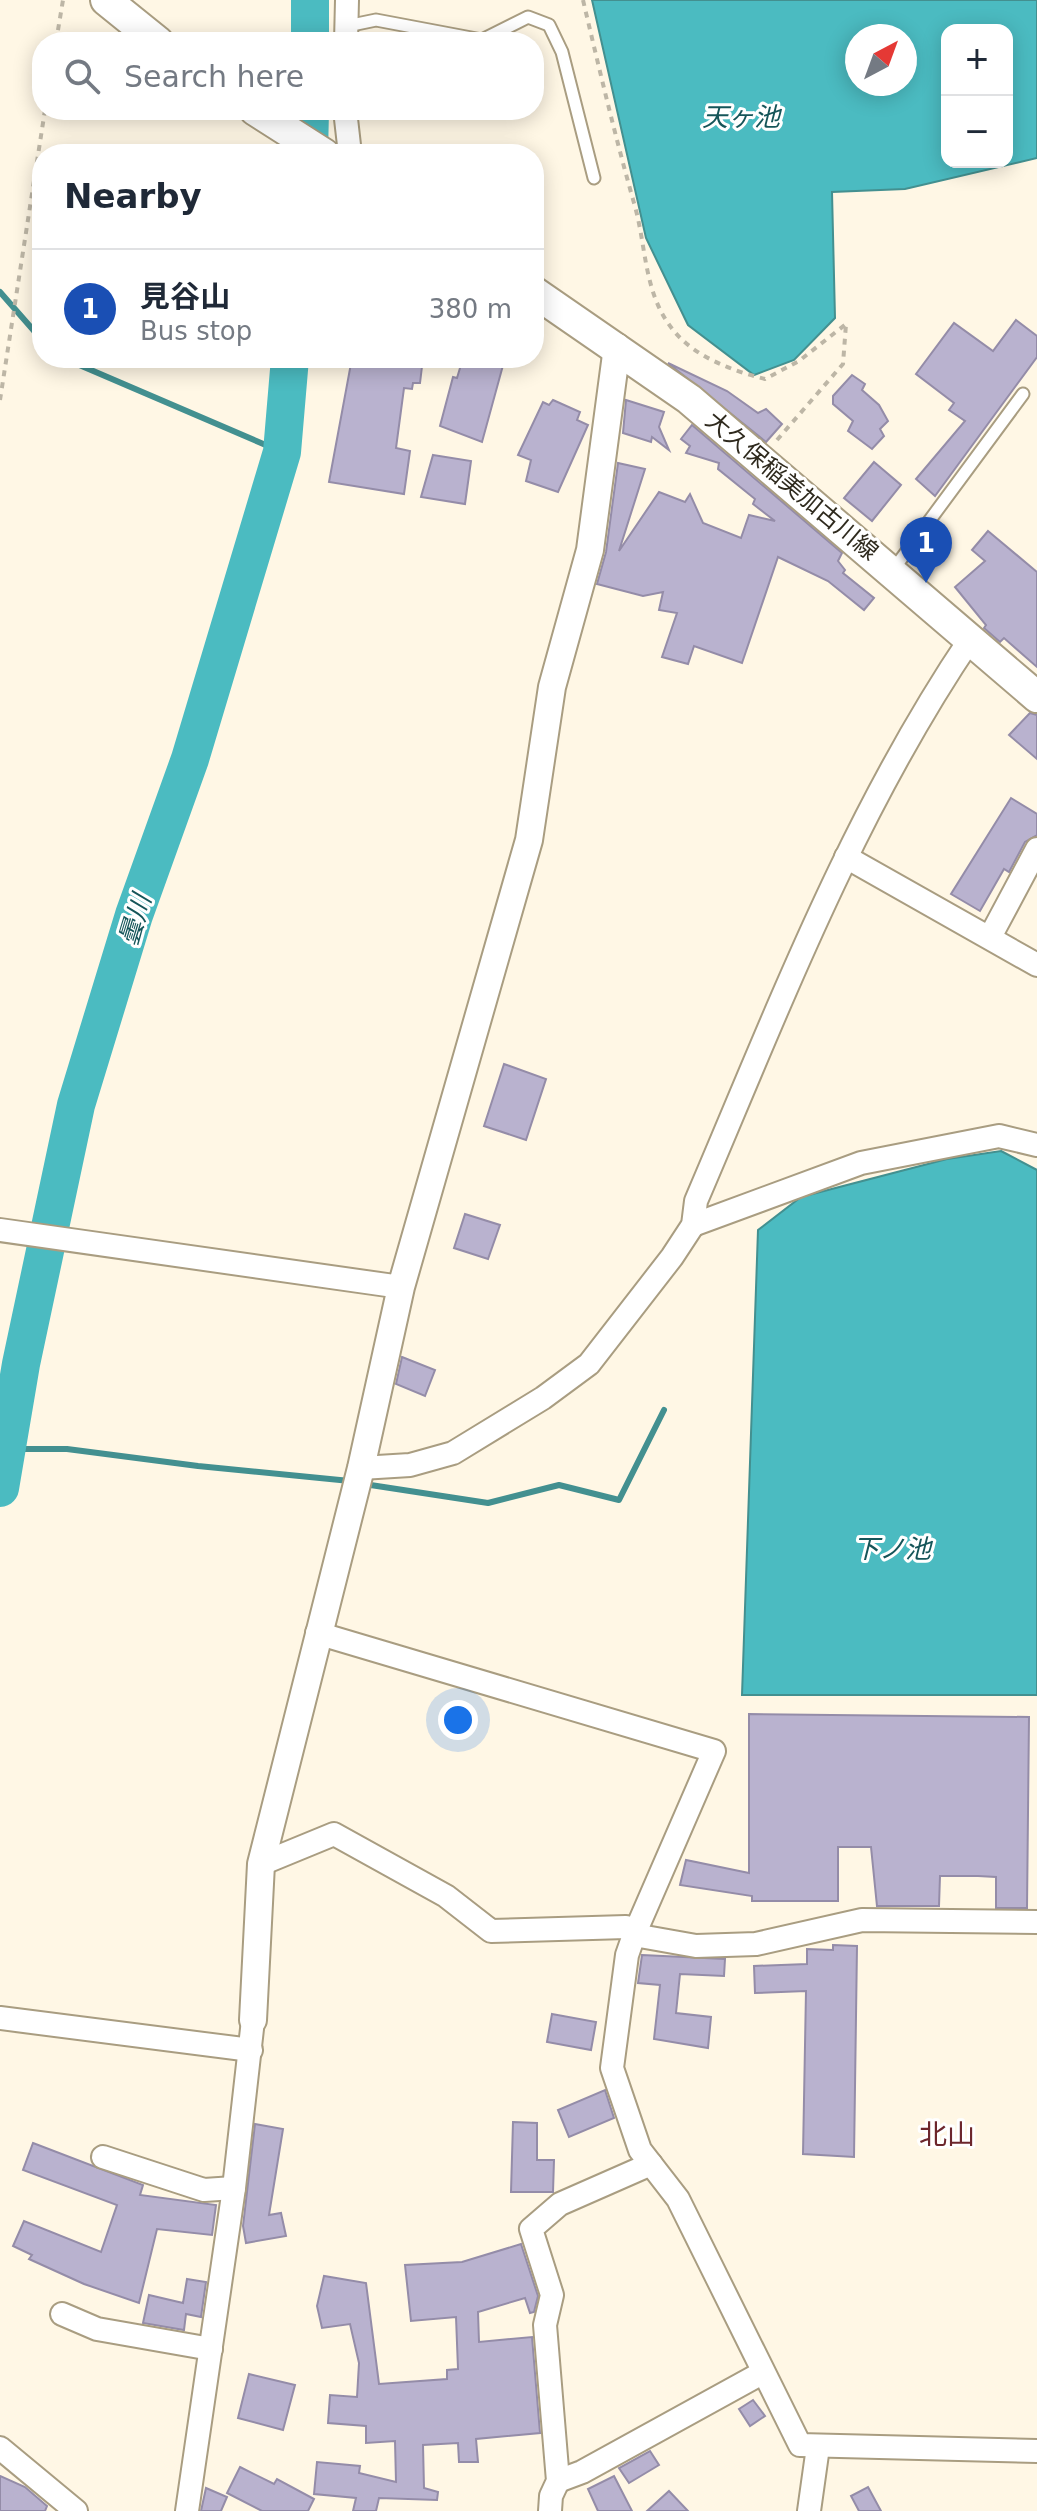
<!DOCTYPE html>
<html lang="en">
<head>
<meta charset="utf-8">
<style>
  body { margin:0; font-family:"DejaVu Sans","Noto Sans JP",sans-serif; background:#f6f6f7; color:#1f2937 }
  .controls { position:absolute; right:24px; top:24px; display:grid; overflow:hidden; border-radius:16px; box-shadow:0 4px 20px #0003 }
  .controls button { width:72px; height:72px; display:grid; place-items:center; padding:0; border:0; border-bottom:2px solid #e0e1e3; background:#fff; color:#1f2937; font:40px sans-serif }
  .compass { position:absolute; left:845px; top:24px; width:72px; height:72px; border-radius:50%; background:#fff; box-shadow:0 4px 20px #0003; rotate:41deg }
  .you { position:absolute; left:458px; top:1720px; width:28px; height:28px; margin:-20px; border:6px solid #fff; border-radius:50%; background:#1a73e8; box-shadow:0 0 0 12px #1a73e833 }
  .badge { display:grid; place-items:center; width:52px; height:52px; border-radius:50%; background:#af1b36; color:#fff; font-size:26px; font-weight:700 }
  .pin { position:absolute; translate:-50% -66px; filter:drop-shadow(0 2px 4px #0008) }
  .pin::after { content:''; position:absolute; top:42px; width:28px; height:24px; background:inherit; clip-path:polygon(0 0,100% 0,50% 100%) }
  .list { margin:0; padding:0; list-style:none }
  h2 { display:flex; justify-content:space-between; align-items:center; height:104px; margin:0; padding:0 32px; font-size:34px }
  h2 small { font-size:26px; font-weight:400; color:#747a83 }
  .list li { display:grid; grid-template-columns:52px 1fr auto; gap:24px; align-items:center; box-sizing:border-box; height:120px; padding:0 32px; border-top:2px solid #e0e1e3 }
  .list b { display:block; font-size:30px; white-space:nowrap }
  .list p { margin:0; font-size:26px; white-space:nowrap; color:#747a83 }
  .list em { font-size:26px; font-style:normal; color:#747a83 }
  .icon { flex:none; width:44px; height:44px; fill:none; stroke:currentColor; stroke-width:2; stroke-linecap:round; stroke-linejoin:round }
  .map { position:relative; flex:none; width:1037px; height:2511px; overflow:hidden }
  .search { position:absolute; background:#fff; box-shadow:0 4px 20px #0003; left:32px; top:32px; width:512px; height:88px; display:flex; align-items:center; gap:20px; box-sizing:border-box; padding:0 28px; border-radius:32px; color:#747a83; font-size:30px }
  .panel { position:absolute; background:#fff; box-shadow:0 4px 20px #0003; left:32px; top:144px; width:512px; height:224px; border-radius:32px }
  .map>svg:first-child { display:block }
  .water { fill:#4bbbc1; stroke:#439090; stroke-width:2; fill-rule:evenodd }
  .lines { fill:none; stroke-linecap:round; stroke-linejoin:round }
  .stream { stroke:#439090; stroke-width:6 }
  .river { stroke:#4bbbc1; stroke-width:38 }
  .building { fill:#b9b2cf; stroke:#948ca8; stroke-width:2 }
  .service-casing { stroke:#a99d81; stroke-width:15 }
  .minor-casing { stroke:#a99d81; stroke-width:26 }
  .tertiary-casing { stroke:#a99d81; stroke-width:30 }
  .secondary-casing { stroke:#a99d81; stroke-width:34 }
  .path { stroke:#bdb6a6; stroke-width:4; stroke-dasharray:6 6; stroke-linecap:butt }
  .service { stroke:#fff; stroke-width:11 }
  .minor { stroke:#fff; stroke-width:22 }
  .tertiary { stroke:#fff; stroke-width:26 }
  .secondary { stroke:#fff; stroke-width:30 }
  .labels { text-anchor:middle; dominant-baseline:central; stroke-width:6; stroke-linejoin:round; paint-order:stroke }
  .street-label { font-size:24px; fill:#2f2a1e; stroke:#fff }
  .water-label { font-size:26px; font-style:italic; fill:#155559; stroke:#fff }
  .quarter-label { font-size:28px; fill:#6c262c; stroke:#fff }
</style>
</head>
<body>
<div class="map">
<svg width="1037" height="2511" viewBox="0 0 1037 2511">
  <rect width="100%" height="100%" fill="#fff7e5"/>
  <g class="water">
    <path d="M 592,0 L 1037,0 L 1037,158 L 905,189 L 832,192 L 835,318 L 794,360 L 754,375 L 688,325 L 646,238 ZM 947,30 L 1007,30 L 1007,162 L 947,162 ZM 857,36 L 905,36 L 905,84 L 857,84 Z"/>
    <polygon points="1001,1151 1037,1170 1037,1695 742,1695 758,1230 801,1197 947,1159"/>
  </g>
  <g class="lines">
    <g class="stream">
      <polyline points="0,292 42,340"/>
      <polyline points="63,358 282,452"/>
      <polyline points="5,1449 67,1449 198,1466 350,1481"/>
      <polyline points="364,1484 488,1503 559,1485 619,1500 664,1410"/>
    </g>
    <g class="river">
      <polyline points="310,0 310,42"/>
      <polyline points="309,154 310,110"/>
      <polyline points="0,1488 21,1364 76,1105 134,915 190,759 282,452 290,358"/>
    </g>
  </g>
  <g class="building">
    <polygon points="1016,320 1037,336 1037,357 935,496 916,479 965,421 949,410 954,403 916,374 954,323 993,351"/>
    <polygon points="352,358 423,358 420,383 413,383 412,389 404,388 396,448 410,451 404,494 329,482"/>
    <polygon points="463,358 505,358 482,442 440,426 453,377 457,378"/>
    <polygon points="668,363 727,391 758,413 766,409 782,424 766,442"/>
    <polygon points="852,375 865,384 862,390 879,405 888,421 880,429 884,436 872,449 848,431 853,421 833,404 833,396"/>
    <polygon points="553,400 580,412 577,420 588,425 558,492 526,481 531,460 518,455 543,402 549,405"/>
    <polygon points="626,400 664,412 659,427 669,450 652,437 651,442 623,433"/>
    <polygon points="692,425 842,553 838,561 845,570 843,573 874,598 864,610 828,581 778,557 742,663 694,646 688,664 662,657 677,613 659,610 663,592 643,596 597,584 606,552 618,463 645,469 619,551 659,492 685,502 690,494 703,523 741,538 749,515 775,521 753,504 755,499 718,469 719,463 686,453 690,446 681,439"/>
    <polygon points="433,455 471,461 465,504 421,497"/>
    <polygon points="874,462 901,485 872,521 844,498"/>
    <polygon points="988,531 1037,572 1037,667 1004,638 1000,642 984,628 986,625 955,587 985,561 972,550"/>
    <polygon points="1030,713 1037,715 1037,759 1009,735"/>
    <polygon points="1011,798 1037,814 1037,835 1025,842 1009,872 1004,869 980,911 951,894"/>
    <polygon points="504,1064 546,1079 526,1140 484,1126"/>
    <polygon points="465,1214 500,1225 488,1259 454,1248"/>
    <polygon points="402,1357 435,1370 425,1396 396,1384"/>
    <polygon points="749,1714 1029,1717 1027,1908 996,1908 996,1877 978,1876 940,1876 939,1906 877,1906 871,1847 838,1847 838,1901 752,1901 752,1896 680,1885 686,1860 749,1873"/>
    <polygon points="833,1945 857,1946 854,2157 803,2154 806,1991 755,1993 754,1966 807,1964 807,1949 833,1950"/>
    <polygon points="642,1955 725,1959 724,1976 680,1974 676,2013 711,2017 708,2048 654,2039 660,1985 638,1983"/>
    <polygon points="552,2014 596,2022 591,2050 547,2042"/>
    <polygon points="605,2090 614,2118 569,2137 558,2110"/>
    <polygon points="513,2122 537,2123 537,2160 554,2160 553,2192 511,2192"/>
    <polygon points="255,2124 283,2129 269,2215 281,2213 286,2236 246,2243 243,2226"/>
    <polygon points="33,2143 143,2185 140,2195 216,2205 212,2235 157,2229 139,2303 84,2284 29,2259 32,2255 13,2246 24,2221 101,2252 117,2205 23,2170"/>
    <polygon points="521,2244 538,2296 534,2312 530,2313 525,2298 478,2312 479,2342 532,2337 540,2433 476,2439 478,2462 459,2462 458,2443 423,2445 424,2488 438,2492 437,2500 379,2498 376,2511 353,2511 356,2498 314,2494 317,2462 360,2466 359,2473 396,2482 395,2441 366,2443 366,2426 328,2423 330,2395 357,2397 359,2363 350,2324 322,2328 317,2306 324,2276 366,2283 379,2384 447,2379 447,2370 458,2369 456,2317 411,2321 405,2265 462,2262"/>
    <polygon points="187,2279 206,2282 201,2317 186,2314 184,2330 143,2323 149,2295 183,2303"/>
    <polygon points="249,2374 295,2385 283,2430 238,2418"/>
    <polygon points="753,2400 765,2416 750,2426 739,2409"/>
    <polygon points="650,2451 659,2465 629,2483 619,2468"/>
    <polygon points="240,2467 274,2484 277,2479 314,2499 308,2511 262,2511 227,2493"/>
    <polygon points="0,2476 25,2487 47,2506 45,2511 0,2511"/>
    <polygon points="614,2476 632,2511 598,2511 588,2489"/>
    <polygon points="868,2487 881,2511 859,2511 851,2496"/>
    <polygon points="206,2488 227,2497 221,2511 201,2511"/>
    <polygon points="669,2491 688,2511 647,2511"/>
  </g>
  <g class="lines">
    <g class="service-casing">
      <g id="service">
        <polyline points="347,26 376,20 482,40 528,17 549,25 562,52 594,178"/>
        <polyline points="893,570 1023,394"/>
      </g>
    </g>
    <g class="minor-casing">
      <g id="minor">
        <polyline points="346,42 347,0"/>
        <polyline points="345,110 350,154"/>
        <polyline points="846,857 1037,965"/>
        <polyline points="990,937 1037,849"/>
        <polyline points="693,1225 861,1163 999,1136 1037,1145"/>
        <polyline points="0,1230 401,1287"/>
        <path d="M 361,1468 L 410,1465 L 453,1453 L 543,1398 L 589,1364 L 672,1257 L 693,1225 L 696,1201 C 779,1007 852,814 971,638"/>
        <polyline points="317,1633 714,1751 634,1935 627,1955 612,2068 640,2150 678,2199 800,2445 1037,2451"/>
        <polyline points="261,1864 334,1834 446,1896 491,1931 626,1927 634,1935 696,1946 756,1944 862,1920 1037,1922"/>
        <polyline points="0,2018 251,2050"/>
        <polyline points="103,2157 204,2190 234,2188"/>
        <polyline points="62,2314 97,2329 211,2349"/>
        <polyline points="0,2448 76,2511"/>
        <polyline points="558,2481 582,2472 762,2373"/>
        <polyline points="187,2511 234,2188 253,2020"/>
        <polyline points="550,2511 551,2496 558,2481 545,2325 552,2295 531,2229 560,2204 651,2164"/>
        <polyline points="809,2511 818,2447"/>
      </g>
    </g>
    <g class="tertiary-casing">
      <polyline id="tertiary" points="253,2020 261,1864 361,1468 401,1287 529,840 552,687 590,550 617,347"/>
    </g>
    <g class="secondary-casing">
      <g id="secondary">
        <polyline points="106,0 158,42"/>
        <polyline points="255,110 324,154"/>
        <polyline points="534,292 689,399 1037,697"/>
      </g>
    </g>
    <g class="path">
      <path d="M 583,0 C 599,68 615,136 634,203 C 647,247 643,294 674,331 C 695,357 733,371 765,379 L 799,361 L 846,324"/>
      <polyline points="56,42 63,0"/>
      <polyline points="0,400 45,110"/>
      <polyline points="777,440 843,364 846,324"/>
    </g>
    <use href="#service" class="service"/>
    <use href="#minor" class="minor"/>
    <use href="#tertiary" class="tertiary"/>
    <use href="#secondary" class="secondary"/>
  </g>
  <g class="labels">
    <g class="street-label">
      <text transform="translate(792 486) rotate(40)">大久保稲美加古川線</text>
    </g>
    <g class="water-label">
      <text x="741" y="117">天ヶ池</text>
      <text transform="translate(135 920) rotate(-73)">曇川</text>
      <text x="892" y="1549">下ノ池</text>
    </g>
    <g class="quarter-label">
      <text x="947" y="2134">北山</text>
    </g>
  </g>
</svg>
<div class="controls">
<button>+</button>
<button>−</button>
</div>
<svg class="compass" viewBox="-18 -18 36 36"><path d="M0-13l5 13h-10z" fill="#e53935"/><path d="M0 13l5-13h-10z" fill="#747a83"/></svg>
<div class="you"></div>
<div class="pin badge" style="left:926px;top:583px;background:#1a4fb4">1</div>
<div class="search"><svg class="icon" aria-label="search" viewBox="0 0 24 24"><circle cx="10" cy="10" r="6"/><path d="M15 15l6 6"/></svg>Search here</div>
<section class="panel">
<h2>Nearby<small></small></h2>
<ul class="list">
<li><span class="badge" style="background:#1a4fb4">1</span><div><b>見谷山</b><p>Bus stop</p></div><em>380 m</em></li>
</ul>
</section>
</div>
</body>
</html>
